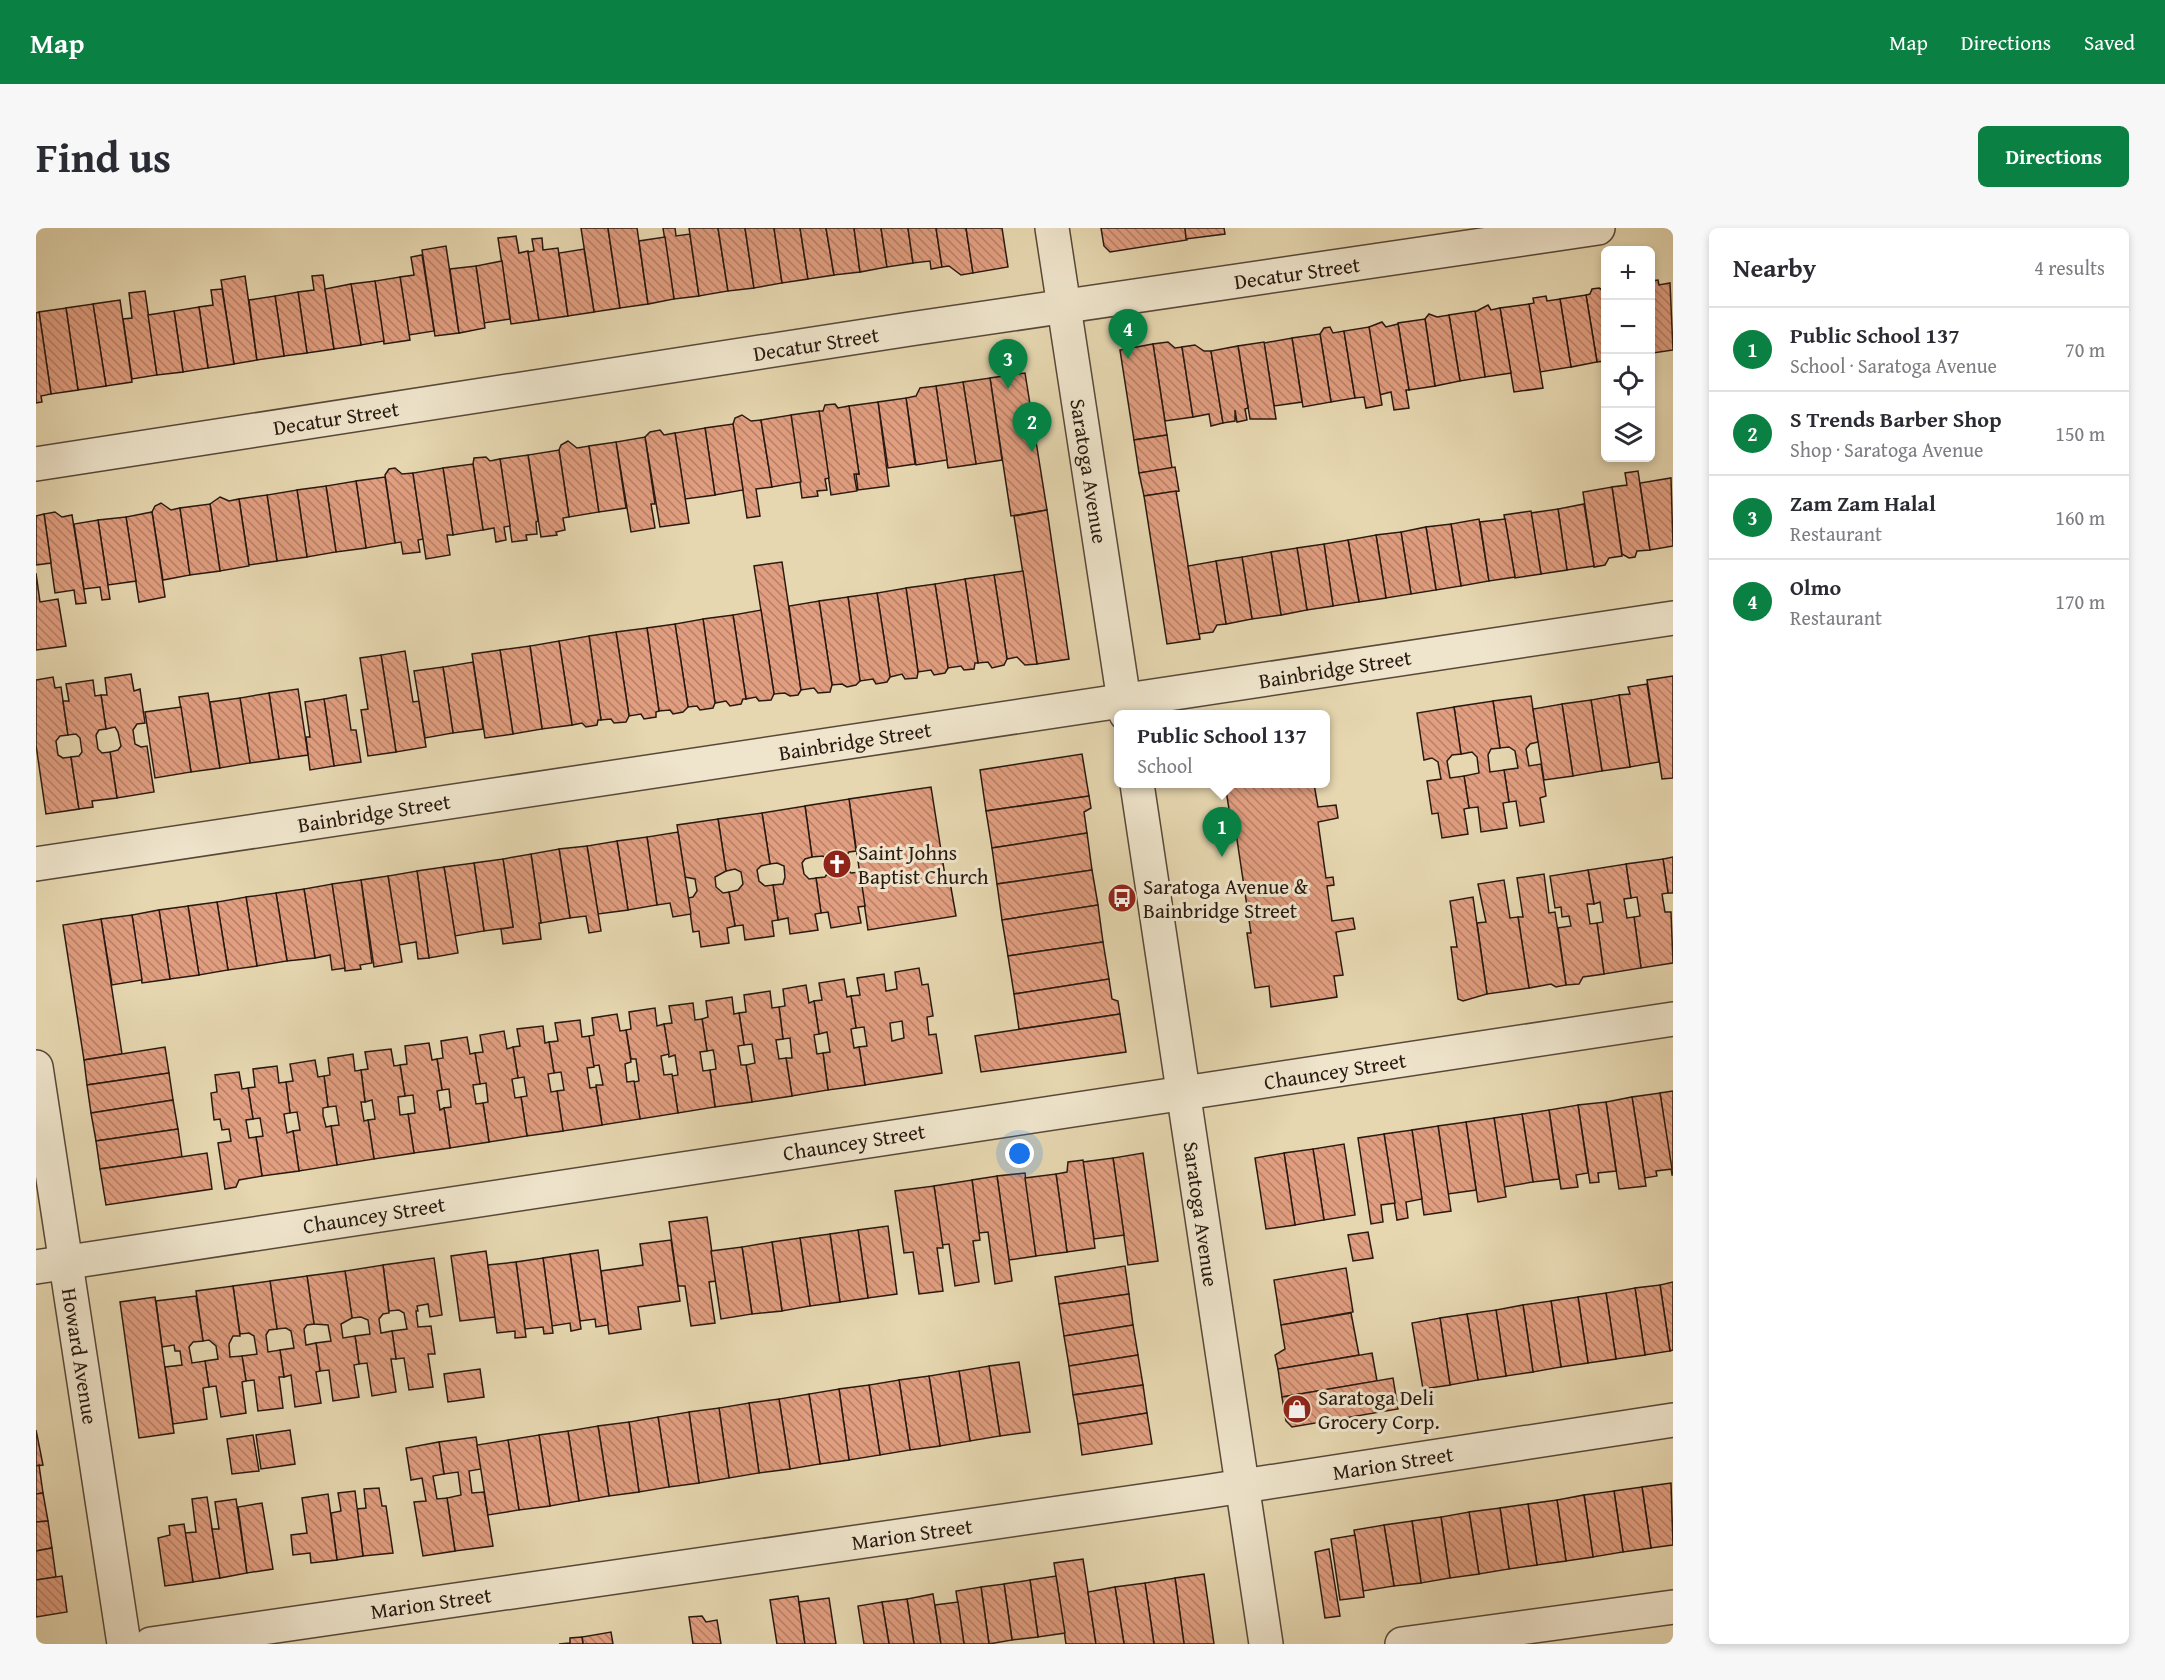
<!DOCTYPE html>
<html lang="en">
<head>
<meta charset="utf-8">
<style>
  body { margin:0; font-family:"Gentium Book Plus",serif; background:#f7f7f7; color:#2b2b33 }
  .controls { position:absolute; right:18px; top:18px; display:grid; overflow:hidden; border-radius:9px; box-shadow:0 3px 9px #0003 }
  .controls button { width:54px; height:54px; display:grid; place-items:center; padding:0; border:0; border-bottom:2px solid #e1e1e2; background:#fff; color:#2b2b33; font:30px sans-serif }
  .you { position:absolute; left:984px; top:926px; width:21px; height:21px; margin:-15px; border:4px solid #fff; border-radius:50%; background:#1a73e8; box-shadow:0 0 0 9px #1a73e833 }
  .badge { display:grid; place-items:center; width:39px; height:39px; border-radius:50%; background:#0b8043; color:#fff; font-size:20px; font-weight:700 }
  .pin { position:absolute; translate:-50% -50px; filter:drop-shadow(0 2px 3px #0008) }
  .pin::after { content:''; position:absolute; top:32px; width:21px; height:18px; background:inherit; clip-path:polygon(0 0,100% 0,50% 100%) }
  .popup { position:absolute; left:1078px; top:482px; width:216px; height:78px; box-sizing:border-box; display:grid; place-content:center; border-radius:9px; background:#fff; filter:drop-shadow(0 2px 4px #0005); font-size:20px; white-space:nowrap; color:#7c7c81 }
  .popup b { font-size:22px; color:#2b2b33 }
  .popup::after { content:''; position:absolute; left:50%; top:100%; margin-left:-12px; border:12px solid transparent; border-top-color:#fff }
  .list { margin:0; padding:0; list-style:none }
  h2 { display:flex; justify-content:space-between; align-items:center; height:78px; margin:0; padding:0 24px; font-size:26px }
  h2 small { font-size:20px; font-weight:400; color:#7c7c81 }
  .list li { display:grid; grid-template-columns:39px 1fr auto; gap:18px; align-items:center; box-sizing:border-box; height:84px; padding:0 24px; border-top:2px solid #e1e1e2 }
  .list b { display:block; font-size:22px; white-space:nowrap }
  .list p { margin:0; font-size:20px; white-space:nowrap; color:#7c7c81 }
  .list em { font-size:20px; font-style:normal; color:#7c7c81 }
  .icon { flex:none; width:33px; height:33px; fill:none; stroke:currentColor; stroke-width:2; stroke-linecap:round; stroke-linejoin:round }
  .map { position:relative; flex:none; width:1637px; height:1416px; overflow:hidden; border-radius:9px }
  header { display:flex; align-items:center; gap:36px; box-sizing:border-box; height:84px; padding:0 30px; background:#0b8043; color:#fff }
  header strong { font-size:28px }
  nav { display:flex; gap:33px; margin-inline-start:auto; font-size:21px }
  .intro { display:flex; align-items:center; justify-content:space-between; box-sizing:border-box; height:144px; padding:0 36px }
  h1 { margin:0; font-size:42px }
  .button { padding:15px 27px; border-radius:9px; background:#0b8043; color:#fff; font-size:21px; font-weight:700 }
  main { display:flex; gap:36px; padding:0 36px }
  aside { flex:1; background:#fff; border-radius:9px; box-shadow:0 3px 9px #0003 }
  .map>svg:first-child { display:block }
  .building { fill:url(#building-back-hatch); stroke:#291911; stroke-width:1.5; fill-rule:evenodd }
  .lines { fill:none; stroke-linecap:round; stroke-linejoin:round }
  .minor-casing { stroke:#584839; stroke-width:36 }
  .minor { stroke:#efe5cc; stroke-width:33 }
  .labels { text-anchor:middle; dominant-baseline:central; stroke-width:6; stroke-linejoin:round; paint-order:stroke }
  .street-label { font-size:21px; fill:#291911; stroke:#efe5cc }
  .poi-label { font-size:21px; fill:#291911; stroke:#efe5cc; text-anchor:start }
</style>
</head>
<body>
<header>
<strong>Map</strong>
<nav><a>Map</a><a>Directions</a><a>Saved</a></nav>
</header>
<div class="intro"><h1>Find us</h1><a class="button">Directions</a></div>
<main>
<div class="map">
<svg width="1637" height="1416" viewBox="0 0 1637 1416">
  <defs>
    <pattern id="building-back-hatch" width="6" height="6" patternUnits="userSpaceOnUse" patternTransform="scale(1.5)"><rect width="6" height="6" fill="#e19e80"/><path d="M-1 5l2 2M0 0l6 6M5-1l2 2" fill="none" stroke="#b68067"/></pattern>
  </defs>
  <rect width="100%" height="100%" fill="#e6d7b0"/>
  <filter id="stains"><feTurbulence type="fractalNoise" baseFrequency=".00333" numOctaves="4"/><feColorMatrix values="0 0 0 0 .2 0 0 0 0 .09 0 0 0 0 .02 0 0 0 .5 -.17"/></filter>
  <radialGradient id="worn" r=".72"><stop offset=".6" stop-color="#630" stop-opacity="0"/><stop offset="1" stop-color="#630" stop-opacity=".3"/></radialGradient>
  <g class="building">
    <polygon points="545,0 572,0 584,80 558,84"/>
    <polygon points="572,0 601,0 612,76 584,80"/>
    <polygon points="627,0 639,0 640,8 654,6 663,68 638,71"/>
    <polygon points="653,0 682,0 692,63 663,68"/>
    <polygon points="682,0 709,0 718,60 692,63"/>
    <polygon points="709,0 738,0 746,55 718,60"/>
    <polygon points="738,0 764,0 772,51 746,55"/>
    <polygon points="764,0 790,0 798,47 772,51"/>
    <polygon points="790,0 818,0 824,44 798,47"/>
    <polygon points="818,0 845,0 851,39 824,44"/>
    <polygon points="845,0 872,0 877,35 851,39"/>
    <polygon points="872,0 900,0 906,39 895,41 894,33 877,35"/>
    <polygon points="900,0 930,0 937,45 925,47 913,38 906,39"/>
    <polygon points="930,0 966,0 972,39 937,45"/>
    <polygon points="1065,0 1149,0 1151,12 1074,24 1068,18"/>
    <polygon points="1149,0 1188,0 1189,6 1150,11"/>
    <polygon points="480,8 483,25 492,23 503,92 475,96 462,10"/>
    <polygon points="629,9 638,71 612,76 603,13"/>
    <polygon points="506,10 507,22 522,20 532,88 503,92 492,24 498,23 496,11"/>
    <polygon points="410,18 423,105 399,108 386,22"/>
    <polygon points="548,21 558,84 532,88 523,25"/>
    <polygon points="386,27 398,103 373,107 364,49 378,47 375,29"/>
    <polygon points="466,33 474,91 448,95 440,38"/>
    <polygon points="440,38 449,100 423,105 414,41"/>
    <polygon points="287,47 298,121 271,125 262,64 278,62 276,48"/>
    <polygon points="209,48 221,132 198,136 185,52"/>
    <polygon points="364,49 374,112 348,116 339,53"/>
    <polygon points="1622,52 1623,57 1634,55 1637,122 1617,125 1614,53"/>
    <polygon points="339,53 348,113 325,117 315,56"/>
    <polygon points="315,56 325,117 298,121 289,61"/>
    <polygon points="1563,60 1570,64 1570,133 1561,134 1550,67 1554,66 1556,61"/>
    <polygon points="186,61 198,136 172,140 163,79 177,77 175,62"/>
    <polygon points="109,63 121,147 96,151 87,91 96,90 93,65"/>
    <polygon points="262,64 271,125 248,128 239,68"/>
    <polygon points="1550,67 1561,134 1535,139 1524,71"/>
    <polygon points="239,68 248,128 221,132 213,72"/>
    <polygon points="1510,68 1511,73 1524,71 1535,139 1504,144 1493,76 1498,75 1497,70"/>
    <polygon points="84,72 96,154 70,158 57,76"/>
    <polygon points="57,76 70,158 42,162 30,80"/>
    <polygon points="1493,76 1507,160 1478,164 1464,80"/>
    <polygon points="1452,77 1455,82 1464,80 1475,145 1449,149 1439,84"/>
    <polygon points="163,79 172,140 147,144 138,83"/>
    <polygon points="30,80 42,162 15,166 3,84"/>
    <polygon points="138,83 147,144 121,147 112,87"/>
    <polygon points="1439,83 1449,149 1424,153 1413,87"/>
    <polygon points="3,84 15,166 5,168 6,174 0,175 0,85"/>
    <polygon points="1393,86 1401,89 1413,87 1424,153 1399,158 1389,91"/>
    <polygon points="1389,91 1399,158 1373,162 1362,95"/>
    <polygon points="1346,94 1350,99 1362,96 1373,162 1370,162 1373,180 1358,182 1355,164 1343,167 1333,99"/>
    <polygon points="1294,99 1297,105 1308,103 1319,170 1295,174 1284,106 1288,100"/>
    <polygon points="1333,99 1346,177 1330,180 1328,169 1319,170 1308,103"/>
    <polygon points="1284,106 1295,174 1267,179 1256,110"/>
    <polygon points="1256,110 1266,174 1238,178 1228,115"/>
    <polygon points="1132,114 1139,120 1146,119 1157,189 1129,193 1117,116"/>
    <polygon points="1228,114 1240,191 1214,191 1202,118"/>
    <polygon points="1117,116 1131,207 1098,212 1084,122"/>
    <polygon points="1159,117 1168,123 1175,123 1187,195 1175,198 1173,186 1157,189 1146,119"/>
    <polygon points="1202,118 1212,180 1209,181 1211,192 1201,194 1199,182 1199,193 1187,195 1175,123"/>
    <polygon points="989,145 1011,282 975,288 954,150"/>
    <polygon points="954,150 966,232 940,236 927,154"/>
    <polygon points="927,154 940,236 912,240 900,158"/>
    <polygon points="900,158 911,232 880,237 870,170 880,168 884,160"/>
    <polygon points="870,170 879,236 852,240 842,174"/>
    <polygon points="842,174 853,258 822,262 820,246 823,246 813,178"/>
    <polygon points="799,176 802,180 813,178 823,246 818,246 821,263 795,267 783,183 787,183 789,177"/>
    <polygon points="783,183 793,250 789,251 791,262 781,263 782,268 766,270 755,187"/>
    <polygon points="706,187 715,193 725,192 736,259 720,261 724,288 711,290 697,196 699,190"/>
    <polygon points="755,187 765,254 736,259 725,192"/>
    <polygon points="697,196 707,262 679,267 669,200"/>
    <polygon points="669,200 679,267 649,271 639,205"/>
    <polygon points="624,202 628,207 639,205 653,295 624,299 609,209 614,204"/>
    <polygon points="1131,207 1136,240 1103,245 1098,212"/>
    <polygon points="609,209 619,276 615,276 619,300 595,304 580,214"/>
    <polygon points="532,213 541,220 553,218 563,284 533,289 523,222 525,217"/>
    <polygon points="580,214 590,280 563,284 553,218"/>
    <polygon points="523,222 533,289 527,290 529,302 520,304 521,307 505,309 492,227"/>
    <polygon points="492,227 502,293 500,294 501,306 490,307 491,312 476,314 464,231"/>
    <polygon points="450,229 454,233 464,231 474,298 468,299 470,312 460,314 458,300 447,302 437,236 438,230"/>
    <polygon points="437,236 447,302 417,307 407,240"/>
    <polygon points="1139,239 1143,263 1108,268 1103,245"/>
    <polygon points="359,240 366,246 377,245 387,311 382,312 384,324 367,326 365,314 359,315 349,247 353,241"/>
    <polygon points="407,240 417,307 411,307 414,327 390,331 377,245"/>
    <polygon points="1602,243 1614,322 1601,323 1599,329 1593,330 1586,326 1576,259 1591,257 1589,245"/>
    <polygon points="349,249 359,315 330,320 320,253"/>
    <polygon points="1635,250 1637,318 1614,322 1604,255"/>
    <polygon points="320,253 330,320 300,324 290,258"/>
    <polygon points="290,258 300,324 271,329 261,262"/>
    <polygon points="1576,259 1586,328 1573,330 1569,337 1558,339 1547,264"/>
    <polygon points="261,262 271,329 241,333 231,267"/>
    <polygon points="1140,263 1164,411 1131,416 1108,268"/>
    <polygon points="231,267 241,333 213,337 203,271"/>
    <polygon points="184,269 193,273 203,271 213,338 184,343 174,276"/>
    <polygon points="125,275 135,282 144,280 154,347 127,352 116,284 119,278"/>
    <polygon points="174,276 184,343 154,347 144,280"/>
    <polygon points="1548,276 1558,338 1531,342 1522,281"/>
    <polygon points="1522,281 1531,342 1505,346 1495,285"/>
    <polygon points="1011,282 1033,431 1001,436 978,288"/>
    <polygon points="1495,283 1505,346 1479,350 1468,287"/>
    <polygon points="19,284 26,289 36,287 50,375 40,376 38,362 19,365 8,286"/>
    <polygon points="116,284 129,369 103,374 90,289"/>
    <polygon points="8,286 15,335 0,337 0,288"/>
    <polygon points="90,289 100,353 72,357 62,292"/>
    <polygon points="1443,291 1453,353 1425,358 1415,296"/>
    <polygon points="1469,291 1479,349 1453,353 1444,294"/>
    <polygon points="62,292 74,371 66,372 64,359 48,361 38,296"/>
    <polygon points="1415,296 1425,358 1400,362 1390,299"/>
    <polygon points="1390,299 1400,362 1375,366 1365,304"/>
    <polygon points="1365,304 1375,366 1350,370 1340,307"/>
    <polygon points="1340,307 1350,370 1323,374 1312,312"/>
    <polygon points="1312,312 1323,374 1297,378 1288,316"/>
    <polygon points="1288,316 1297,378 1271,382 1261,320"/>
    <polygon points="1261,320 1271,382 1245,387 1235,324"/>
    <polygon points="1235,324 1245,387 1216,391 1206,329"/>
    <polygon points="1206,329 1216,391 1190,396 1180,333"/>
    <polygon points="1180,333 1190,396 1181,397 1177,404 1163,406 1152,338"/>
    <polygon points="746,334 765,462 762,467 754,468 749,465 738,466 718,338"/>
    <polygon points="987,343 1001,436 989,437 981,429 971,431 958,347"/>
    <polygon points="0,345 4,374 22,371 30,418 0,422"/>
    <polygon points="958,347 971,431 968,437 956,440 952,434 942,435 929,351"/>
    <polygon points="929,351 942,435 939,435 938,441 928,442 925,438 912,440 899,356"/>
    <polygon points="899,356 912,440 909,445 898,447 895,442 882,444 870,360"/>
    <polygon points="870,360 882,444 881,450 869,451 866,446 854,449 841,365"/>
    <polygon points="841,365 854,449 851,454 840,456 837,451 824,453 812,369"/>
    <polygon points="812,369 824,453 820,457 811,459 806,456 796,457 783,373"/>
    <polygon points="783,373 796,457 794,464 782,465 778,460 765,462 753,378"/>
    <polygon points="725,382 738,466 735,472 723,473 720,469 710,471 697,387"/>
    <polygon points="697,387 710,471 707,471 705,476 694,478 690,473 679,475 667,391"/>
    <polygon points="667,391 679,475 677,480 664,482 661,478 652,479 639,396"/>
    <polygon points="639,396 652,479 647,484 637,486 634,482 623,483 611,400"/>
    <polygon points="611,400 623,483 620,484 620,489 608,491 605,486 593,488 580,404"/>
    <polygon points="580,404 593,488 590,494 578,495 575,491 565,492 553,408"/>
    <polygon points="553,408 565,492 562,492 561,497 550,499 546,495 536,497 523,413"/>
    <polygon points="523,413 536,497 506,501 494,418"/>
    <polygon points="494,418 506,501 477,506 464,422"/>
    <polygon points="464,422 477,506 449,510 436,426"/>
    <polygon points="369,423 377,474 383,473 390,519 360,524 345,427"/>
    <polygon points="345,427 360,524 332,528 325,482 332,481 324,430"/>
    <polygon points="437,434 447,501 417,505 407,439"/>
    <polygon points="407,439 417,505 389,510 378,443"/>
    <polygon points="95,446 98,463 104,461 109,495 101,496 97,502 99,516 105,519 111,518 118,564 81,570 74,524 82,522 85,518 82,504 79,499 70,501 65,467 71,467 69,450"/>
    <polygon points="1637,448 1637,550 1626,551 1611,452"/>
    <polygon points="17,449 19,460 25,459 32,507 24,508 20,513 22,527 27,530 35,529 43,581 10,586 0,517 0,452"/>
    <polygon points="57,452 59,468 65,467 70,501 63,502 60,507 62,521 66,525 74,524 81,570 56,573 57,579 43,581 35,529 43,528 46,524 44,510 40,506 32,507 27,473 33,473 30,456"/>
    <polygon points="1611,456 1623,534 1594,539 1583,467 1594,466 1592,459"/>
    <polygon points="262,461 272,527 243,531 233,465"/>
    <polygon points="172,465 184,540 155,544 143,469"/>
    <polygon points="233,465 243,531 214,535 204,470"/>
    <polygon points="310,467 315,502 320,502 325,534 298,538 288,471"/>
    <polygon points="1583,467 1594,539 1566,543 1555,472"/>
    <polygon points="1495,468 1502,514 1494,516 1490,521 1493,538 1505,536 1510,568 1504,570 1508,594 1484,598 1480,573 1473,574 1468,542 1482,540 1479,523 1473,519 1464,520 1457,473"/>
    <polygon points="204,470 214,535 184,540 174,474"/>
    <polygon points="288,471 298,538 274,542 270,509 274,509 269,474"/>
    <polygon points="1555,472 1566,543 1537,548 1526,476"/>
    <polygon points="1457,473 1464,520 1455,521 1452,527 1454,544 1468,542 1473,574 1467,575 1471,600 1445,604 1442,579 1433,580 1428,548 1443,545 1441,529 1436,524 1425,526 1418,479"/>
    <polygon points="1526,476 1537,548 1508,552 1497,481"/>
    <polygon points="145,479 155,544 119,550 109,484"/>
    <polygon points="1418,479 1425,526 1416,527 1411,533 1414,550 1428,548 1433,580 1428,581 1432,606 1406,610 1402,585 1396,586 1391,553 1405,551 1402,534 1396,530 1388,532 1381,485"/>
    <polygon points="1046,526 1053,568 950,583 944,542"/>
    <polygon points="1189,556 1278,556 1282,579 1300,577 1302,590 1282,594 1290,650 1297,649 1298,657 1291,658 1296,693 1317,690 1319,701 1300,704 1307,747 1298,748 1301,769 1235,779 1233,758 1219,760 1211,705 1215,705 1200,605 1197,606"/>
    <polygon points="895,559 910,654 914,654 920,688 832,702 813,571"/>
    <polygon points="1053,568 1055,580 1048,584 1051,605 956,620 950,583"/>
    <polygon points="813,571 820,623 813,624 809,629 810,640 815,645 824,644 829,678 822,679 825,695 795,700 792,684 785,685 780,650 789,649 793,643 791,632 787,628 776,629 769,578"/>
    <polygon points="769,578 776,629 769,631 766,635 768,646 773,651 780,650 785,685 779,686 782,702 754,706 752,690 742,692 737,657 747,656 749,649 748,638 741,635 734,636 726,585"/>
    <polygon points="726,585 734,636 725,638 721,642 723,653 729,658 737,657 742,692 736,693 738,708 709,712 707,697 699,698 693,664 702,662 707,656 705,644 699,641 690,643 682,591"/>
    <polygon points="682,591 690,643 679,649 680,659 687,665 693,664 699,698 691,700 693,715 665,719 663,703 657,704 652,670 657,669 661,663 659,651 649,649 641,597"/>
    <polygon points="642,604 655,686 637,689 634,675 621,677 611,609"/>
    <polygon points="1051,605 1056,642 961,656 956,620"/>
    <polygon points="611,609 621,677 592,682 581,613"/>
    <polygon points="581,613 592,682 562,686 551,618"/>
    <polygon points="551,618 565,703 553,705 550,688 534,690 523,621"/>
    <polygon points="523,621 534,690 505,695 495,626"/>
    <polygon points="495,626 505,695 503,695 505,711 467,716 465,701 477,699 467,631"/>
    <polygon points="1637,629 1637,665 1632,665 1627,631"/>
    <polygon points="467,631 477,699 448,703 438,635"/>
    <polygon points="1627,631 1632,665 1626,666 1629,684 1635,684 1637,735 1605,740 1598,689 1604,688 1601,669 1595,670 1590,636"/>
    <polygon points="438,635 448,703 419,708 408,639"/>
    <polygon points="1590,636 1595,670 1588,671 1591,690 1598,689 1605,740 1568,746 1561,695 1567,694 1564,674 1558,676 1552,642"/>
    <polygon points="408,639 422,725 393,730 381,643"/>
    <polygon points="1056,642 1062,677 966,692 961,656"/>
    <polygon points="1552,642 1558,676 1551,676 1554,696 1561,695 1568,746 1547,749 1543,756 1530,757 1522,700 1535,698 1533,688 1526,689 1525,679 1519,680 1514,648"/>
    <polygon points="381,643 393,730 382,731 380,714 363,717 352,648"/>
    <polygon points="1508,646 1513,685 1519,684 1530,757 1520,759 1515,756 1493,760 1482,689 1487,689 1481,650"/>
    <polygon points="352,648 366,734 338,739 325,652"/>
    <polygon points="325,652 336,735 324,737 325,741 309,743 296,656"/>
    <polygon points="1468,652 1474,690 1482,689 1493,760 1451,766 1441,695 1450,694 1442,656"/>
    <polygon points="296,656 309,740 296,742 294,727 279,730 268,661"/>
    <polygon points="268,661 279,730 251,733 240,665"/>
    <polygon points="240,665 251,733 221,738 210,669"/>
    <polygon points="210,669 221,738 192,742 181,674"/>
    <polygon points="1437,669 1451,766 1427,773 1422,771 1415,719 1421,719 1414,673"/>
    <polygon points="181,674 192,742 163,747 152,678"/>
    <polygon points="1062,677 1067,714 972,728 966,692"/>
    <polygon points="152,678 163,747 134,751 123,682"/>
    <polygon points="123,682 134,751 106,755 96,687"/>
    <polygon points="96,687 106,752 76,757 65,691"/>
    <polygon points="65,691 86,826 48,832 27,697"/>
    <polygon points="1067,714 1073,751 978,766 972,728"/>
    <path d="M 883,740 L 886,757 L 892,756 L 897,788 L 891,789 L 893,807 L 900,806 L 906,845 L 829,857 L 823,819 L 831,818 L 828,799 L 820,800 L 815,768 L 824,767 L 821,750 L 848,746 L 850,763 L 861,761 L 859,744 ZM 866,793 L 868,810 L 856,813 L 854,795 Z"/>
    <polygon points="808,751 811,769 815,768 820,800 815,801 818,820 823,819 829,857 792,862 787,825 794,824 791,804 783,806 778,773 786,772 783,755"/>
    <polygon points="1073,751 1076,771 1082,773 1084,786 983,801 978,766"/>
    <polygon points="770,757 773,775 778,773 783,806 778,807 781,826 787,825 792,862 756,868 750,830 756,830 754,810 747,811 743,779 749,778 747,761"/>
    <polygon points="734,763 736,780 743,779 747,811 740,812 743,831 750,830 756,868 716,874 710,837 719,835 716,816 708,817 703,785 710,784 708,767"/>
    <polygon points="696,769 698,786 703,785 708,817 702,818 705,837 710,837 716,874 679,879 674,842 680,841 678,826 677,822 671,823 666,791 672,789 670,773"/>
    <polygon points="657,775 659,792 666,791 671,823 664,824 667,843 674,842 679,879 642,885 636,848 642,847 639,827 633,829 628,796 636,795 633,778"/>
    <polygon points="619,780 621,798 628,796 633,826 625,828 628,847 636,846 642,885 604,891 598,854 603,853 600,831 595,831 590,802 595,801 593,784"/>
    <polygon points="581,786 584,803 590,802 595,834 589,836 591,854 598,853 604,891 566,897 560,857 567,857 563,837 557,838 553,808 558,807 556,790"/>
    <polygon points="1084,786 1090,824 945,844 939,808"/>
    <polygon points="544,792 546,809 553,808 558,839 551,840 554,860 560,859 566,897 527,903 521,863 528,862 525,844 518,845 513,814 522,813 519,795"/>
    <polygon points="507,798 509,815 513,814 518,845 512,846 515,864 521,863 527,903 491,908 485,869 491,868 488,849 482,850 477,819 484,818 481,801"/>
    <polygon points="468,803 471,821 477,819 482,850 476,851 479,870 485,869 491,908 453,914 447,875 452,874 450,855 444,856 439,825 447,824 444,807"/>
    <polygon points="431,809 434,826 439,825 444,856 437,857 440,876 447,875 453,914 414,920 408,880 415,879 413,861 406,862 401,831 407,830 405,813"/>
    <polygon points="393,815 396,832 401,831 406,862 401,863 404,882 408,880 414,920 378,925 372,886 379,885 377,867 369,868 364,837 371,836 369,818"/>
    <polygon points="129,819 133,845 51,857 48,832"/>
    <polygon points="355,821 358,838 364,837 369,868 362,869 364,887 372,886 378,925 338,931 332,892 339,891 336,872 329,874 325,842 332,841 329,824"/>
    <polygon points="317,826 319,843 325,842 329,874 325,874 328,893 332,892 338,931 301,937 295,898 303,897 300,878 292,879 288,848 294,847 292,830"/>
    <polygon points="279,832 282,849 288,848 292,879 287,880 287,887 290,899 295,898 301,937 263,943 257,903 264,902 261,884 254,885 250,854 257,853 254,836"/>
    <polygon points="241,838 243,855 250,854 254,885 248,886 251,905 257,903 263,943 226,948 220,909 227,908 224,890 217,891 212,860 219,859 217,841"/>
    <polygon points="203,844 206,861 212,860 217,891 210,892 213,910 220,909 226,948 203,952 200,959 189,961 182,915 195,913 193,901 186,902 184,891 178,892 175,865 181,864 179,847"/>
    <polygon points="133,845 137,872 55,885 51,857"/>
    <polygon points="1637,863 1637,947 1636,947 1624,865"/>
    <polygon points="1624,865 1636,941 1620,943 1621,948 1609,950 1596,869"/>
    <polygon points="1596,869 1610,958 1583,961 1570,874"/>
    <polygon points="137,872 142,901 60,913 55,885"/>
    <polygon points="1570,874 1580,943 1562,945 1563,954 1554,955 1542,877"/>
    <polygon points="1542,877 1552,945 1540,947 1542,959 1525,961 1513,882"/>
    <polygon points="1513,882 1523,951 1497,954 1486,886"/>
    <polygon points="1486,886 1497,954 1468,959 1458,890"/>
    <polygon points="1458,890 1470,969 1442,974 1430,894"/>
    <polygon points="1430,894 1440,962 1412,966 1402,898"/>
    <polygon points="1402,898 1415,983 1388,987 1376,902"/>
    <polygon points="142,901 146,929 64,941 60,913"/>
    <polygon points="1376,902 1386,971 1370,974 1372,990 1361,992 1348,906"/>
    <polygon points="1348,906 1359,975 1345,977 1347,994 1335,996 1322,910"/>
    <polygon points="1308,916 1319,987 1288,992 1277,921"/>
    <polygon points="1277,921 1288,992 1259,997 1248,925"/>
    <polygon points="171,925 176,961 70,977 64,941"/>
    <polygon points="1107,925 1122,1033 1092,1037 1077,930"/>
    <polygon points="1248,925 1259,997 1230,1001 1219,930"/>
    <polygon points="1077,930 1088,1007 1058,1011 1047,934"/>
    <polygon points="1047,932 1059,1020 1031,1024 1020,946 1031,944 1032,934"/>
    <polygon points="989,945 1000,1028 973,1032 961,948"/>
    <polygon points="1020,946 1031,1024 1000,1028 989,950"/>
    <polygon points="961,948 976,1053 959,1056 952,1004 943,1005 936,952"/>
    <polygon points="936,952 944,1012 937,1013 943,1054 919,1058 913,1016 906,1017 898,958"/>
    <polygon points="898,958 907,1020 901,1020 907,1063 883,1066 877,1024 868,1025 859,963"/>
    <polygon points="671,989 680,1053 673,1054 679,1095 655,1098 649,1058 642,1058 633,994"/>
    <polygon points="852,998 861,1066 832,1070 822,1002"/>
    <polygon points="822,1002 832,1070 804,1074 794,1006"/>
    <polygon points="1332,1004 1337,1030 1317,1033 1312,1007"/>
    <polygon points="794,1006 804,1074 774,1078 764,1010"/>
    <polygon points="764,1010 774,1078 746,1083 736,1014"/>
    <polygon points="635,1012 644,1073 602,1079 605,1101 573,1106 565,1043 607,1037 604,1016"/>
    <polygon points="736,1014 746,1083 716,1086 706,1019"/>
    <polygon points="706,1019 716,1086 685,1091 675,1023"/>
    <polygon points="562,1022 572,1097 560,1099 559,1091 544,1093 534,1026"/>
    <polygon points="450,1023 459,1089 424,1093 415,1028"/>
    <polygon points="534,1026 545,1101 535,1103 534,1095 516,1098 507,1030"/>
    <polygon points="398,1030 406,1087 394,1089 392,1076 381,1078 382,1083 380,1083 382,1099 395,1098 399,1126 392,1126 397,1159 373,1162 368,1130 360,1131 356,1103 371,1101 368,1085 363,1082 353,1083 347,1037"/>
    <polygon points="507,1030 517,1105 508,1106 507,1099 489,1101 480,1034"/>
    <polygon points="480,1034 490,1109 479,1110 479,1103 461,1105 452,1037"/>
    <polygon points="347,1037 353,1085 347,1086 343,1091 345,1105 356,1103 360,1131 355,1131 360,1164 336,1168 331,1135 323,1136 319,1108 334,1106 332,1092 325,1089 316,1090 309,1043"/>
    <polygon points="1089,1038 1093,1066 1023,1076 1019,1049"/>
    <polygon points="1310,1040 1317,1084 1245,1097 1238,1052"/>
    <polygon points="309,1043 316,1090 305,1096 307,1110 319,1108 323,1136 318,1137 323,1169 297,1173 293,1142 284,1143 280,1115 295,1113 292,1097 278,1096 271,1048"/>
    <polygon points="271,1048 278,1096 271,1097 268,1101 270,1117 280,1115 284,1143 280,1144 285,1175 259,1179 255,1147 248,1149 244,1122 258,1120 255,1103 250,1100 241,1101 234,1053"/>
    <polygon points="234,1053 241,1101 233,1102 230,1107 232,1124 244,1122 248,1149 243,1149 247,1180 222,1183 218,1152 210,1153 206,1128 221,1126 218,1108 213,1105 204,1106 197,1058"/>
    <polygon points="1637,1054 1637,1122 1634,1123 1624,1057"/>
    <polygon points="1624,1057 1634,1123 1609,1127 1599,1060"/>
    <polygon points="197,1058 204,1108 197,1108 193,1116 194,1129 206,1128 210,1153 206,1154 210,1185 185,1189 180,1158 173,1159 169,1133 182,1131 180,1118 173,1112 167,1113 160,1063"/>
    <polygon points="1599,1060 1609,1127 1580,1131 1570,1065"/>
    <polygon points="1570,1065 1580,1131 1552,1135 1542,1069"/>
    <polygon points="1093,1066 1097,1097 1028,1108 1023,1076"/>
    <polygon points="160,1068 167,1113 157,1114 153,1119 156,1135 169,1133 173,1159 167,1160 171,1191 137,1196 129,1139 146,1137 144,1123 139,1123 138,1117 126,1119 120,1073"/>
    <polygon points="119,1069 138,1205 103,1210 84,1074"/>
    <polygon points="1542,1069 1552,1135 1525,1139 1515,1073"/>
    <polygon points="1515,1073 1525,1139 1497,1144 1487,1077"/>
    <polygon points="1487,1077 1497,1144 1470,1148 1460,1082"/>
    <polygon points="1460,1082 1470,1148 1442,1152 1431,1086"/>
    <polygon points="1315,1085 1323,1127 1242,1141 1239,1127 1249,1121 1245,1097"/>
    <polygon points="1431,1086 1442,1152 1414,1157 1404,1090"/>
    <polygon points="1404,1090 1414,1157 1387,1161 1376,1095"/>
    <polygon points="1097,1097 1102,1127 1033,1138 1028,1108"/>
    <polygon points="1336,1125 1341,1153 1246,1169 1242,1141"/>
    <polygon points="1102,1127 1107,1157 1037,1167 1033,1138"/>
    <polygon points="983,1134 994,1204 964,1208 953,1138"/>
    <polygon points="953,1138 964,1208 934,1213 923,1143"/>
    <polygon points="444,1141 448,1169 412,1174 408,1146"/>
    <polygon points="923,1143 934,1213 904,1218 893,1148"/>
    <polygon points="893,1148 904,1218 874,1222 863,1152"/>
    <polygon points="1357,1150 1362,1181 1256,1199 1250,1193 1246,1169"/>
    <polygon points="863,1152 874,1222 844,1227 833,1157"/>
    <polygon points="833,1157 844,1227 813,1232 803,1161"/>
    <polygon points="1107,1157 1111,1185 1042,1196 1037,1167"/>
    <polygon points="803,1161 813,1232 784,1236 773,1166"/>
    <polygon points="773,1166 784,1236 754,1241 743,1171"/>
    <polygon points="743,1171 754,1241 723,1245 713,1175"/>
    <polygon points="713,1175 723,1245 693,1250 683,1180"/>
    <polygon points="683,1180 693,1250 663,1255 653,1184"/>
    <polygon points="653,1184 663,1255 633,1259 622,1189"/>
    <polygon points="1111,1185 1116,1216 1046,1227 1042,1196"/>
    <polygon points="622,1189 633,1259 603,1264 593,1194"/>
    <polygon points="593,1194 603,1264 573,1268 562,1198"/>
    <polygon points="562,1198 573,1268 543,1273 532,1203"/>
    <polygon points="0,1202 7,1237 0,1238"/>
    <polygon points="254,1202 259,1236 225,1241 220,1207"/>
    <polygon points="532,1203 543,1273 514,1278 503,1207"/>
    <polygon points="217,1207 223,1243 196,1246 191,1211"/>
    <polygon points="503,1207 514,1278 483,1282 472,1212"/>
    <polygon points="440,1209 445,1241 433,1243 436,1265 448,1264 457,1318 419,1323 411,1270 425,1267 422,1244 408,1246 403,1214"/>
    <polygon points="472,1212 483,1282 452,1287 441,1217"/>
    <polygon points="403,1214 408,1246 397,1248 401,1271 411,1270 419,1323 387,1328 378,1274 390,1273 386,1250 375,1252 370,1220"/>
    <polygon points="3,1237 7,1265 0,1266 0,1238"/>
    <polygon points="1635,1255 1637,1317 1615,1320 1606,1259"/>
    <polygon points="1606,1259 1615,1320 1587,1324 1578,1263"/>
    <polygon points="343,1260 346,1278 350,1278 357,1325 327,1328 321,1281 330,1280 328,1261"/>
    <polygon points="319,1263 327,1328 301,1332 295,1285 305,1283 302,1265"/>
    <polygon points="1578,1263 1587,1324 1557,1329 1548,1267"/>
    <polygon points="7,1265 12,1293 0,1294 0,1266"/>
    <polygon points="292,1266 301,1332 275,1335 274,1325 257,1327 255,1307 271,1305 266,1270"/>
    <polygon points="1548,1267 1557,1329 1530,1333 1521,1272"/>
    <polygon points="171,1269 184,1350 157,1354 149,1305 160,1304 156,1271"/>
    <polygon points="200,1271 211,1345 184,1350 176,1301 183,1301 179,1274"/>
    <polygon points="1521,1272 1530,1333 1501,1337 1492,1276"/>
    <polygon points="226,1275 237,1341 211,1345 202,1279"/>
    <polygon points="1492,1276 1501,1337 1473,1341 1464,1280"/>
    <polygon points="1464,1280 1473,1341 1443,1346 1433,1284"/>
    <polygon points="1433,1284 1443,1346 1414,1350 1405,1289"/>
    <polygon points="1405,1289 1414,1350 1385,1355 1376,1293"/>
    <polygon points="12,1293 16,1320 0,1323 0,1294"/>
    <polygon points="1376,1293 1385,1355 1358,1358 1348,1297"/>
    <polygon points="148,1296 157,1354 129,1358 122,1310 134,1307 133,1298"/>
    <polygon points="1348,1297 1358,1358 1327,1363 1318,1302"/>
    <polygon points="1319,1307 1328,1369 1304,1372 1295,1311"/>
    <polygon points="16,1320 20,1349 0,1352 0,1323"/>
    <polygon points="1293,1321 1304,1388 1289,1390 1279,1324"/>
    <polygon points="1047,1331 1060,1416 1030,1416 1018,1335"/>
    <polygon points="1168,1346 1178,1416 1148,1416 1139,1350"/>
    <polygon points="26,1348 31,1384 0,1389 0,1352"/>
    <polygon points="1020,1348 1029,1405 1002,1409 994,1352"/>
    <polygon points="1139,1350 1148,1416 1118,1416 1109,1355"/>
    <polygon points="994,1352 1002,1409 976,1412 968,1356"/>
    <polygon points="1109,1355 1118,1416 1088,1416 1079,1359"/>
    <polygon points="968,1356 976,1412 953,1416 945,1359"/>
    <polygon points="945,1359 953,1416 928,1416 920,1363"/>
    <polygon points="1079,1359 1088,1416 1060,1416 1052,1364"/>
    <polygon points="897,1366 905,1416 878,1416 871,1371"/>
    <polygon points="762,1368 769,1416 741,1416 734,1372"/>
    <polygon points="793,1370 800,1416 769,1416 763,1374"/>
    <polygon points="871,1371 878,1416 853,1416 846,1374"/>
    <polygon points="846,1374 853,1416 828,1416 822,1378"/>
    <polygon points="922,1374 928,1416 905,1416 899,1377"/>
    <polygon points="666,1388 670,1394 681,1392 685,1416 657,1416 653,1389"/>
    <polygon points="575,1404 577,1416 547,1416 546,1409"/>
    <polygon points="546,1409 547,1416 523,1416 534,1415 534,1410"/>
  </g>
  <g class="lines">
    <g class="minor-casing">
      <g id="minor">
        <polyline points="1016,0 1090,486"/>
        <polyline points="0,236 874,101 1562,0"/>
        <polyline points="1101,556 1230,1416"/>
        <polyline points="0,636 1637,390"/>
        <polyline points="0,839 88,1416"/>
        <polyline points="0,1039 1637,791"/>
        <polyline points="115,1416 1168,1264 1637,1192"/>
        <polyline points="1366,1416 1637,1379"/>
      </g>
    </g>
    <use href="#minor" class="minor"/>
  </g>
  <defs>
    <g id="church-disc" transform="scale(1.5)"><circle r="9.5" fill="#8f2418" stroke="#efe5cc"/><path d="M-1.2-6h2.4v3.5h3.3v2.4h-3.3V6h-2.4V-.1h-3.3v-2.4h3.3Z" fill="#fff"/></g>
    <g id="bus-disc" transform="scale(1.5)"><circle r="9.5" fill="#8f2418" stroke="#efe5cc"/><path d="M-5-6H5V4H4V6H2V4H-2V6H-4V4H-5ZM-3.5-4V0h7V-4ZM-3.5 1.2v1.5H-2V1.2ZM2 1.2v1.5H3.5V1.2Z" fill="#fff"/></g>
    <g id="shop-disc" transform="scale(1.5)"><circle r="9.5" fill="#8f2418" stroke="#efe5cc"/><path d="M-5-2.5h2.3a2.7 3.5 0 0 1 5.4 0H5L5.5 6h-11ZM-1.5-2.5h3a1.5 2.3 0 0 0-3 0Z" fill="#fff"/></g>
  </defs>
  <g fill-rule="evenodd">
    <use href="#church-disc" x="801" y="636"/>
    <use href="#bus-disc" x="1086" y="670"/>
    <use href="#shop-disc" x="1261" y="1181"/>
  </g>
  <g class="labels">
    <g class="street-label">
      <text transform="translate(1261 45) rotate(-8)">Decatur Street</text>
      <text transform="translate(780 116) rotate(-9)">Decatur Street</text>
      <text transform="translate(300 190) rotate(-9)">Decatur Street</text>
      <text transform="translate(1053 243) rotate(81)">Saratoga Avenue</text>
      <text transform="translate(1299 441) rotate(-9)">Bainbridge Street</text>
      <text transform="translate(819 513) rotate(-9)">Bainbridge Street</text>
      <text transform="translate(338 585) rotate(-9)">Bainbridge Street</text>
      <text transform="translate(1299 843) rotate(-9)">Chauncey Street</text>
      <text transform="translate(818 914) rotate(-9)">Chauncey Street</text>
      <text transform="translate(1165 986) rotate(82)">Saratoga Avenue</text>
      <text transform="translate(338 987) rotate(-9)">Chauncey Street</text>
      <text transform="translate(44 1128) rotate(81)">Howard Avenue</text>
      <text transform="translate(1357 1235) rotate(-9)">Marion Street</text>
      <text transform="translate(876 1306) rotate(-8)">Marion Street</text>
      <text transform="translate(395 1375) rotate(-8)">Marion Street</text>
    </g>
    <g class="poi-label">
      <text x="822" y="624">Saint Johns<tspan x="822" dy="24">Baptist Church</tspan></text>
      <text x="1107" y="658">Saratoga Avenue &amp;<tspan x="1107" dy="24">Bainbridge Street</tspan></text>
      <text x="1282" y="1169">Saratoga Deli<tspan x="1282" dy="24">Grocery Corp.</tspan></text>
    </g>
  </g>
  <rect width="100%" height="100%" filter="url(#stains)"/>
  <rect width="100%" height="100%" fill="url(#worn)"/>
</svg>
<div class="controls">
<button>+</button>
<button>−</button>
<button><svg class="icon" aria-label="locate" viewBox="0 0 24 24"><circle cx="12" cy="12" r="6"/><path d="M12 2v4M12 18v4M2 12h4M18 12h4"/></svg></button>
<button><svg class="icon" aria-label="layers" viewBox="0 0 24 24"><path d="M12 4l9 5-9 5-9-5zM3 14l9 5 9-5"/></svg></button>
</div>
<div class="you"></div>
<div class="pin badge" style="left:1186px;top:629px">1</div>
<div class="popup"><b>Public School 137</b>School</div>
<div class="pin badge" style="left:996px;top:224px">2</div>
<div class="pin badge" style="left:972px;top:161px">3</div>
<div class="pin badge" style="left:1092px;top:131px">4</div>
</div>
<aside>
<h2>Nearby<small>4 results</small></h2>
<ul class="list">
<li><span class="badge">1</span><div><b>Public School 137</b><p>School · Saratoga Avenue</p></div><em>70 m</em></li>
<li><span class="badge">2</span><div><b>S Trends Barber Shop</b><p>Shop · Saratoga Avenue</p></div><em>150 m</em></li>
<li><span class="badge">3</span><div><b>Zam Zam Halal</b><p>Restaurant</p></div><em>160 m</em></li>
<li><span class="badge">4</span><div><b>Olmo</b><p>Restaurant</p></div><em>170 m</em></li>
</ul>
</aside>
</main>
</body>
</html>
